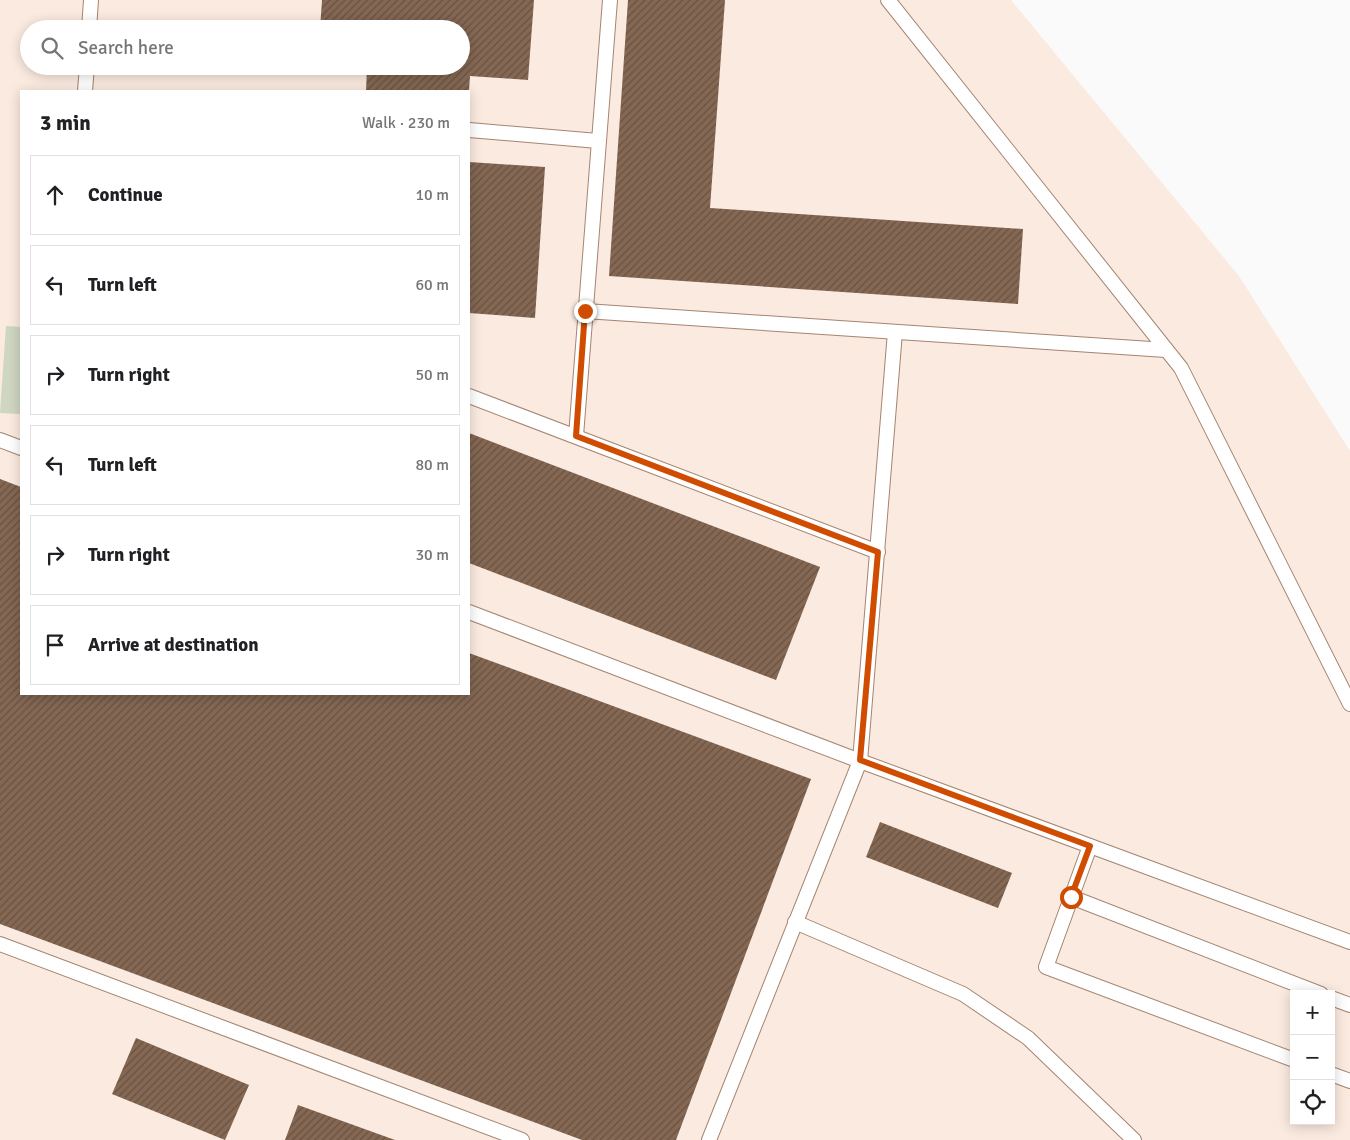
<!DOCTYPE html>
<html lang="en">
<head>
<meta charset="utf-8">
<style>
  body { margin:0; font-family:Signika,sans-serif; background:#f2f2f2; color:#202124 }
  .controls { position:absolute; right:15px; bottom:15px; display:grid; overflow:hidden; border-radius:0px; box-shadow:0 2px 12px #0003 }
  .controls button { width:45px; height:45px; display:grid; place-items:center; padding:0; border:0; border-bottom:1px solid #e0e0e0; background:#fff; color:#202124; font:25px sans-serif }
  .stop { position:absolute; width:15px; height:15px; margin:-11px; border:4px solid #d04c01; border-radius:50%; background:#fff }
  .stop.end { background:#d04c01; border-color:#fff; box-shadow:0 1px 5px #0008 }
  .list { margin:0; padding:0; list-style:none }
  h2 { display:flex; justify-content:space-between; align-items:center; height:65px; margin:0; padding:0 20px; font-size:21px }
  h2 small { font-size:16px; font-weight:400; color:#757577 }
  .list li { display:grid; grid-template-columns:32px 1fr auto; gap:15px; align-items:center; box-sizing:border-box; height:80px; margin:0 10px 10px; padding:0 10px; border:1px solid #e0e0e0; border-radius:0px }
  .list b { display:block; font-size:19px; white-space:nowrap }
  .list em { font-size:16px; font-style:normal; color:#757577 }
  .icon { flex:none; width:28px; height:28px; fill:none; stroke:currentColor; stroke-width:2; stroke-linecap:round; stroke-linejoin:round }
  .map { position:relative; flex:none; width:1350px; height:1140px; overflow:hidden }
  .search { position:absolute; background:#fff; box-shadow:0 2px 12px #0003; left:20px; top:20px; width:450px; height:55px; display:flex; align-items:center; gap:12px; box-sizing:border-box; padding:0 18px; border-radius:28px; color:#757577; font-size:19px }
  .panel { position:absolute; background:#fff; box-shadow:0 2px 12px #0003; left:20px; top:90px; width:450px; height:605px; border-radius:0px }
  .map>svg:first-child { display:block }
  .built { fill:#fbeadf; fill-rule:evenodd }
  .grass { fill:#cfd6c2 }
  .building { fill:url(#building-hatch) }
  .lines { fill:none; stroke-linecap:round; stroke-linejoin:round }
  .service-casing { stroke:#a48571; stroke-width:16 }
  .service { stroke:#fff; stroke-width:14 }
  .route { stroke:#d04c01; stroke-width:6 }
</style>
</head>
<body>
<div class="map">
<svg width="1350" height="1140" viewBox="0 0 1350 1140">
  <defs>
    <pattern id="building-hatch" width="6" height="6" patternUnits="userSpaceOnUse" patternTransform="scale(1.25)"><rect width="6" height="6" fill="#856854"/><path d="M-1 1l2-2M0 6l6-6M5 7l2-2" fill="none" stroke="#685242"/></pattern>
  </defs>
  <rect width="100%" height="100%" fill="#fafafa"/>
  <path class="built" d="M 0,0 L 1011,0 L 1239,276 L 1350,451 L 1350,1140 L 0,1140 ZM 29,29 L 461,29 L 461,66 L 29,66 ZM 21,91 L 469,91 L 469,694 L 21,694 ZM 1294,994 L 1331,994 L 1331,1121 L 1294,1121 Z"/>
  <polygon class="grass" points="6,326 21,327 21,414 0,413"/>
  <g class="building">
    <polygon points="322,0 534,0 528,80 470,76 469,91 366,91 367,68 358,66 461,66 461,29 320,29"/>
    <polygon points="628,0 725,0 710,208 1023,229 1018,304 609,276"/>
    <polygon points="469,162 545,167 535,318 469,313"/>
    <polygon points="469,433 820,567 776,680 469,563"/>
    <polygon points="0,479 21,487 21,694 469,694 469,653 811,779 676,1140 582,1140 0,924"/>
    <polygon points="880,822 1012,873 998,908 866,857"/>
    <polygon points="136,1038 249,1085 225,1140 112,1094"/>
    <polygon points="298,1105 395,1140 285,1140"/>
  </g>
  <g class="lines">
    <g class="service-casing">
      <g id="service">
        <polyline points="888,0 1181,368 1350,704"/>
        <polyline points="89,29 91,0"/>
        <polyline points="85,91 87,66"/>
        <polyline points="469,130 598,141"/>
        <polyline points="585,311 1166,350"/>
        <polyline points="469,396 878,552"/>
        <polyline points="576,436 610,0"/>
        <polyline points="0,440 21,448"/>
        <polyline points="469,612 860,761 1350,942"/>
        <polyline points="1090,846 1046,967 1294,1060"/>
        <polyline points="1071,897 1321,994"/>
        <polyline points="795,922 963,994 1028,1038 1134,1140"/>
        <polyline points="0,944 522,1140"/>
        <polyline points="1331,998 1350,1005"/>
        <polyline points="1331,1074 1350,1081"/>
        <polyline points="709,1140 860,761 895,332"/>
      </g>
    </g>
    <use href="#service" class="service"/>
  </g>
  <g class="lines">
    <polyline class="route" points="585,311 576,436 878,552 860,760 1090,846 1071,897"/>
  </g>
</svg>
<div class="controls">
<button>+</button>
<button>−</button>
<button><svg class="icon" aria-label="locate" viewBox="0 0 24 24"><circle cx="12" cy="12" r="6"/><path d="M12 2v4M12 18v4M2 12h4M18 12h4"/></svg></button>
</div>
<div class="stop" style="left:1071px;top:897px"></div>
<div class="stop end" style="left:585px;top:311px"></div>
<div class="search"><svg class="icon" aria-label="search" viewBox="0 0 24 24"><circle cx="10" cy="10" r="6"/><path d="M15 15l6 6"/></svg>Search here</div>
<section class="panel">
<h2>3 min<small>Walk · 230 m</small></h2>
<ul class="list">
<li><svg class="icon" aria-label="ahead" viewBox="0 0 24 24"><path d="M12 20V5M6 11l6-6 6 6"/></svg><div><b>Continue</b></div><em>10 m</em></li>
<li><svg class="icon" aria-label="left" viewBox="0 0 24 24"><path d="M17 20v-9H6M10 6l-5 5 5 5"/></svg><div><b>Turn left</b></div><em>60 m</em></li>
<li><svg class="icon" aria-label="right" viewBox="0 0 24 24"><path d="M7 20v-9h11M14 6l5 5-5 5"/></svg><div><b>Turn right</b></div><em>50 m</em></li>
<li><svg class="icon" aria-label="left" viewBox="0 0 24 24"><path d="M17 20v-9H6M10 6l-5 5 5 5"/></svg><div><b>Turn left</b></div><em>80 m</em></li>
<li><svg class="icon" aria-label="right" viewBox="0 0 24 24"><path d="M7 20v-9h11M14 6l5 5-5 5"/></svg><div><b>Turn right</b></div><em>30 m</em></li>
<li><svg class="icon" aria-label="arrive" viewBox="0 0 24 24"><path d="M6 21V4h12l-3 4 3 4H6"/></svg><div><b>Arrive at destination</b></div></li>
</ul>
</section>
</div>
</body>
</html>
